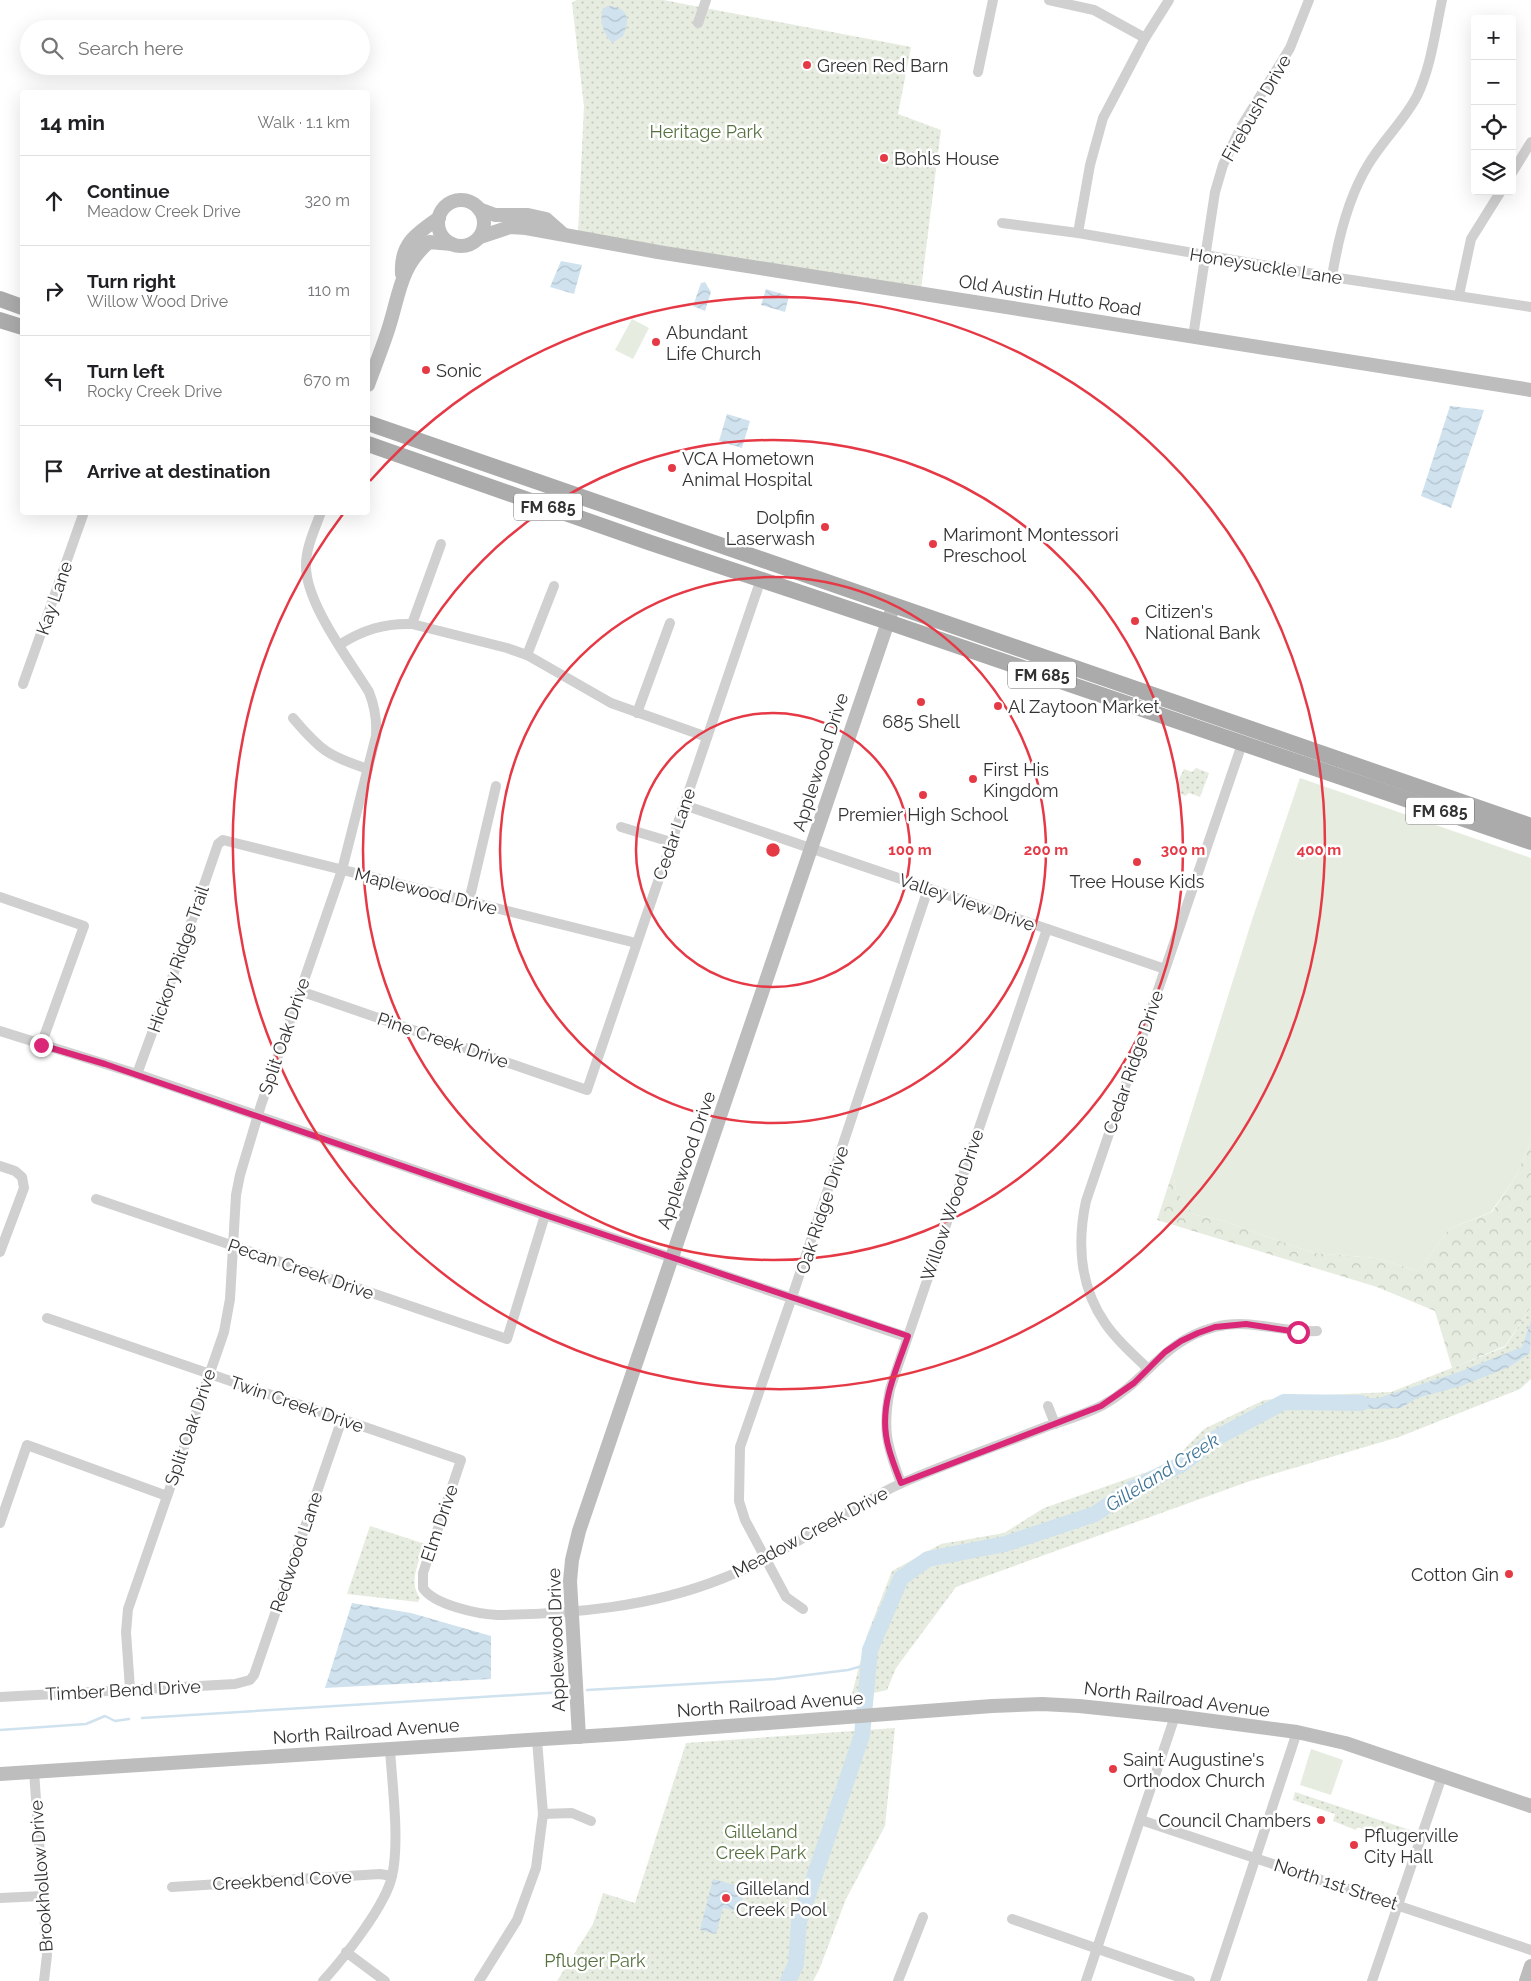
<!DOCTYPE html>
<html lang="en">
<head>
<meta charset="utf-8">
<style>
  body { margin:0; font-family:Raleway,sans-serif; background:#f2f2f2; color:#202124 }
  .controls { position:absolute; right:15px; top:15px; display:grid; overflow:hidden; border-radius:5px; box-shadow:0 5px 20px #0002 }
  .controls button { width:45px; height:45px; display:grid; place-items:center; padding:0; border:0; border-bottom:1px solid #e0e0e0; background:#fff; color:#202124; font:25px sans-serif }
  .stop { position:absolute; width:15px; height:15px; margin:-11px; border:4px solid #db2777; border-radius:50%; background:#fff }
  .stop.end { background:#db2777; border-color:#fff; box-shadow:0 1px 5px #0008 }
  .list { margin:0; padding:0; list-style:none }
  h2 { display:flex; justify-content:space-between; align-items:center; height:65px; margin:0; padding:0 20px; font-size:21px }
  h2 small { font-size:16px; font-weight:400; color:#757577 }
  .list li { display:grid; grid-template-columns:32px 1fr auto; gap:15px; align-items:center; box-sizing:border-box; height:90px; padding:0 20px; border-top:1px solid #e0e0e0 }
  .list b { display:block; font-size:19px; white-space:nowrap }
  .list p { margin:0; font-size:16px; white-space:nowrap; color:#757577 }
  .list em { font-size:16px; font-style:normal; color:#757577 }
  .icon { flex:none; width:28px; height:28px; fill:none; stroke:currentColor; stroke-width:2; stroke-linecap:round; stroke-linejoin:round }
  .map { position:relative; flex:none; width:1531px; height:1981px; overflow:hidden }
  .search { position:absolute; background:#fff; box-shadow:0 5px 20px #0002; left:20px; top:20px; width:350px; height:55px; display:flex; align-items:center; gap:12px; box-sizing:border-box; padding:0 18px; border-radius:28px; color:#757577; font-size:19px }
  .panel { position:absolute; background:#fff; box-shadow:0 5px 20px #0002; left:20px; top:90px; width:350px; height:425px; border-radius:5px }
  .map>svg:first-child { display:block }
  .grass { fill:#e6ecdf }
  .forest { fill:url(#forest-crowns) }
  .park { fill:url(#park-dots) }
  .water { fill:url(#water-waves) }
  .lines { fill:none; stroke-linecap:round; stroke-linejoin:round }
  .stream { stroke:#cfe2ee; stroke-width:2.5 }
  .river { stroke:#cfe2ee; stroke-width:16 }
  .street { stroke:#d0d0d0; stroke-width:10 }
  .secondary { stroke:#bdbdbd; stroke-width:14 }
  .primary { stroke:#ababab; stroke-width:16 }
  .route { stroke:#db2777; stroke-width:6 }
  .ring { fill:none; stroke:#e63946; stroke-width:2.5 }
  .poi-dot { fill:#e63946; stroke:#fff; stroke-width:2 }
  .labels { text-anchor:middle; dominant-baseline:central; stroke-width:5; stroke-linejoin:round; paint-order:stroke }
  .shield { fill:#fff; stroke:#707070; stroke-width:1 }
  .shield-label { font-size:16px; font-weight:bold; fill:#333 }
  .poi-label { font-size:18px; fill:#333; stroke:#fff; text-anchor:start }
  .street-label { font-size:18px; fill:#333; stroke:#fff }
  .park-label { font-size:18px; fill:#56703f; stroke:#fff }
  .water-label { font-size:19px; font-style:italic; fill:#3f7597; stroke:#fff }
  .centre { fill:#e63946; stroke:#fff; stroke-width:2.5 }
  .ring-label { font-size:15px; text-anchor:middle; font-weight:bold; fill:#e63946; stroke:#fff; stroke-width:5; stroke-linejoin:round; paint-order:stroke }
</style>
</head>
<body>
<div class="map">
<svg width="1531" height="1981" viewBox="0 0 1531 1981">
  <defs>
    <pattern id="forest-crowns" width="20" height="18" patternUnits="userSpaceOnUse" patternTransform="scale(1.25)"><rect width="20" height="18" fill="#e6ecdf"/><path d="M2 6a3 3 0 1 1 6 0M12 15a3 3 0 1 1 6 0" fill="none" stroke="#c6cbc0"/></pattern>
    <pattern id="park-dots" width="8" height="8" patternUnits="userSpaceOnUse" patternTransform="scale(1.25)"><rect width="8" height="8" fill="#e6ecdf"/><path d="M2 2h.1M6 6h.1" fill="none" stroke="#c6cbc0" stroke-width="1.8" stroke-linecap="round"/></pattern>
    <pattern id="water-waves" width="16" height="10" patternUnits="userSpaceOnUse" patternTransform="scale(1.25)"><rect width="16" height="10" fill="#cfe2ee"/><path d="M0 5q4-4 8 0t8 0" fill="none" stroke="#b2c2cd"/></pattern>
  </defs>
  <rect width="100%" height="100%" fill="#fff"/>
  <g class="grass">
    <polygon points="632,319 649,328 633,359 615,350"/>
    <polygon points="1300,778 1531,858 1531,1141 1515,1178 1491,1212 1449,1229 1418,1271 1376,1258 1314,1253 1220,1220 1193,1214 1176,1191 1173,1171 1251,923"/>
    <polygon points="1311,1749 1343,1760 1331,1795 1300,1785"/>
  </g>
  <polygon class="forest" points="1531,1141 1531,1307 1505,1346 1452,1368 1435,1311 1377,1287 1157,1220 1173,1171 1176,1191 1193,1214 1220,1220 1314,1253 1376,1258 1418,1271 1449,1229 1492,1212 1515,1178"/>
  <g class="park">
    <polygon points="576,0 663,0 911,47 898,114 941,130 921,289 665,246 649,245 578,234 584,106 572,3"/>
    <polygon points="1196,768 1209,773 1200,797 1189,793 1185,796 1180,793 1179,779 1184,769 1192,772"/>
    <polygon points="1531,1307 1531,1379 1520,1389 1399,1437 1250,1481 956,1587 896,1668 887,1690 851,1698 867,1635 892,1571 941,1544 1004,1533 1044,1508 1170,1464 1204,1429 1264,1400 1325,1395 1391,1392 1505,1347"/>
    <path d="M 370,1526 L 425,1544 C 419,1562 408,1581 420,1598 L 418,1602 L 347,1594 Z"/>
    <polygon points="895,1728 885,1826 846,1899 819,1970 813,1981 557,1981 593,1924 603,1893 635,1903 686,1743"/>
    <polygon points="1295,1792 1413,1831 1408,1845 1357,1827 1356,1830 1333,1821 1335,1814 1293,1800"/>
  </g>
  <g class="water">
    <path d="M 610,6 C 629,9 630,19 623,36 L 612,43 C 603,33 599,21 603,8 Z"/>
    <polygon points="561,261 582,265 574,294 550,287"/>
    <polygon points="705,282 711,292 705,311 693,306 701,283"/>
    <polygon points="766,289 789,296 785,312 761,305"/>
    <polygon points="1450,406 1484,410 1451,508 1421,496"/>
    <polygon points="727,414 750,421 742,448 719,441"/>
    <polygon points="1531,1321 1530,1353 1509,1367 1461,1386 1417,1398 1401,1408 1336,1410 1342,1398 1379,1398 1459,1372 1522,1347"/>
    <polygon points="352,1603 411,1613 491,1636 491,1679 325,1688"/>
    <polygon points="713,1879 745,1888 740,1912 723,1908 716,1934 700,1930"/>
  </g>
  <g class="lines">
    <g class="stream">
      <polyline points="587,1690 775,1679 848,1670 869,1664"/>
      <polyline points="142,1718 563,1692"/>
      <polyline points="0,1730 86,1724 105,1716 115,1721 129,1719"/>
    </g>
    <polyline class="river" points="788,1981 796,1964 799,1922 862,1735 870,1650 901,1578 928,1559 1005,1544 1095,1514 1128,1491 1182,1464 1218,1437 1284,1402 1361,1403"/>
    <g class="street">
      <polyline points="1049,0 1094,10 1145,38"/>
      <polyline points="698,23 706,0"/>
      <polyline points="978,72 993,0"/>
      <polyline points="1512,173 1531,142"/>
      <polyline points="1002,223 1078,233 1332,277 1531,307"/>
      <polyline points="1078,233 1090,165 1103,118 1145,38 1169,0"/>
      <path d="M 1332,277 C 1338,239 1348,198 1368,165 C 1382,141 1404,121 1417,96 C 1431,67 1435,32 1442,0"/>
      <polyline points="1459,295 1471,239 1501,191"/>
      <polyline points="1193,337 1215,192 1223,165 1241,127 1290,48 1309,0"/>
      <polyline points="412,624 441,544"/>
      <path d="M 339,645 C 363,630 384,623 412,624 L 507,648 L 527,655 L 611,703 L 707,737"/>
      <polyline points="527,655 554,586"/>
      <polyline points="23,684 84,512"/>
      <polyline points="637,713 670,623"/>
      <path d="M 293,718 C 320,750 328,756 368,769"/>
      <polyline points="684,805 1165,969"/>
      <polyline points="621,827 671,842"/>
      <polyline points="0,897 84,926 41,1045"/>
      <polyline points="469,901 496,786"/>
      <polyline points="300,991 587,1090 761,579"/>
      <polyline points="0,1031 137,1074 545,1215 907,1337"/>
      <polyline points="137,1074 170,984 218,844 223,840 636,943"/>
      <polyline points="0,1166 15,1171 22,1177 24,1188 0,1252"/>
      <polyline points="96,1199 507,1339 545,1215"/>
      <path d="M 47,1318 L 461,1460 L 423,1573 L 423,1588 C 434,1605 478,1614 497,1615 C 572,1614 651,1607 721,1579 C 769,1560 814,1531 859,1506 C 873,1498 888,1489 902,1483 C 950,1462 1000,1445 1048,1426 C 1066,1420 1086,1414 1103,1405 C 1147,1381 1162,1341 1215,1327 C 1250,1318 1282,1333 1317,1331"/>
      <path d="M 1148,1369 C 1133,1354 1117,1341 1105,1323 C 1080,1287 1077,1243 1086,1201 L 1242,744"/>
      <polyline points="1048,1406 1055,1424"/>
      <path d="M 901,1483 C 887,1446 882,1430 890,1389 L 1047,929"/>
      <polyline points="0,1523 27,1445 167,1496"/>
      <polyline points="803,1609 786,1597 745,1520 739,1501 740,1447 792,1297 928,889"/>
      <path d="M 130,1689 L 126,1632 L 128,1609 L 224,1332 L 230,1299 L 236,1195 L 240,1175 L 261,1105 L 342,870 L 376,736 C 377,721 375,707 369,692 C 349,660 305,602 306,565 C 306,547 315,529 321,512"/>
      <polyline points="0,1697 235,1684 250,1680 254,1675 342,1419"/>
      <polyline points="34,1771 47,1955 44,1981"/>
      <polyline points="543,1814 572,1813 591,1821"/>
      <polyline points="1141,1820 1531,1950"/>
      <polyline points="172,1887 380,1874 392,1876"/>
      <polyline points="0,1898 43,1896"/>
      <polyline points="1012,1919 1190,1981"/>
      <polyline points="346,1952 385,1981"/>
      <path d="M 323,1981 C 344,1958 386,1905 392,1876 C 400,1842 392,1784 390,1749"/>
      <polyline points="479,1981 517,1920 536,1868 543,1814 537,1740"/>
      <polyline points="898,1981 923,1917"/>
      <polyline points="1086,1981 1175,1716"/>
      <polyline points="1215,1981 1297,1732"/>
      <polyline points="1372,1981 1442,1776"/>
    </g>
    <g class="secondary">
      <circle cx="461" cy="223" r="23"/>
      <polyline points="479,209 495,215 528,215 546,219 563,234"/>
      <polyline points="480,237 510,227 526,228 658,252 1531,390"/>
      <path d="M 402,274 C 400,244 416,234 439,218"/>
      <path d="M 368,385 C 375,366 383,346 389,327 C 400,292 400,267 429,242 L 452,244"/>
      <polyline points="579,1737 570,1581 572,1560 579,1531 891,613"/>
      <polyline points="0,1774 622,1734 992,1706 1042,1704 1079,1706 1175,1716 1297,1732 1345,1743 1531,1806"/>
      <polyline points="1526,1981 1531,1966"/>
    </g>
    <g class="primary">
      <polyline points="0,299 22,307"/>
      <polyline points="0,320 22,327"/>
      <polyline points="368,423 1531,826"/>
      <polyline points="368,444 648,542 888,622 1531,842"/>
    </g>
  </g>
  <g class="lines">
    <path class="route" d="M 41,1045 L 105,1064 L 545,1215 L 908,1336 C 897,1368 881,1401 886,1435 C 888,1452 895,1467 901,1483 L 1101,1406 L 1134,1383 L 1165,1352 L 1181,1341 L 1198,1333 L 1215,1327 L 1246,1324 L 1298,1332"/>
  </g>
  <g class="ring">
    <circle cx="773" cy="850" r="137"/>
    <circle cx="773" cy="850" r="273"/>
    <circle cx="773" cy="850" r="410"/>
    <path d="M370 481A546 546 0 1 1 343 514"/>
  </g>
  <g class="poi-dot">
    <circle cx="807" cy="65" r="5"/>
    <circle cx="884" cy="158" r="5"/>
    <circle cx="656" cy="342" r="5"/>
    <circle cx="426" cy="370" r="5"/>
    <circle cx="672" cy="468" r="5"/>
    <circle cx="825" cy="527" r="5"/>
    <circle cx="933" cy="544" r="5"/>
    <circle cx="1135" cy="621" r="5"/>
    <circle cx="921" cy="702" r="5"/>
    <circle cx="998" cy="706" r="5"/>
    <circle cx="973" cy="779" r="5"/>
    <circle cx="923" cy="795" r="5"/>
    <circle cx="1137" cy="862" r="5"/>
    <circle cx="1509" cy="1574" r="5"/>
    <circle cx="1113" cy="1769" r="5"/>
    <circle cx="1321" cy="1820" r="5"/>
    <circle cx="1354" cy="1845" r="5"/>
    <circle cx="726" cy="1898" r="5"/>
  </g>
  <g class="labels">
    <g class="shield">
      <rect x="514" y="493.5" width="68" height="27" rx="4"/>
      <rect x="1008" y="661.5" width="68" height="27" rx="4"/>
      <rect x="1406" y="797.5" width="68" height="27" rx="4"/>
    </g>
    <g class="shield-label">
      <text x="548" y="507">FM 685</text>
      <text x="1042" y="675">FM 685</text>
      <text x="1440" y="811">FM 685</text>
    </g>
    <g class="poi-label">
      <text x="817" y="65">Green Red Barn</text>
      <text x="894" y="158">Bohls House</text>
      <text x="666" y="332">Abundant<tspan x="666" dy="21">Life Church</tspan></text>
      <text x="436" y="370">Sonic</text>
      <text x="682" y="458">VCA Hometown<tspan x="682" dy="21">Animal Hospital</tspan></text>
      <text x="815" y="517" text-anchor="end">Dolpfin<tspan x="815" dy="21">Laserwash</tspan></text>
      <text x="943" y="534">Marimont Montessori<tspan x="943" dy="21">Preschool</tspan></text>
      <text x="1145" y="611">Citizen's<tspan x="1145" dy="21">National Bank</tspan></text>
      <text x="1008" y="706">Al Zaytoon Market</text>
      <text x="921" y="721" text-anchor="middle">685 Shell</text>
      <text x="983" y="769">First His<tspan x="983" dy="21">Kingdom</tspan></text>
      <text x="923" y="814" text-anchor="middle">Premier High School</text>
      <text x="1137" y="881" text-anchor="middle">Tree House Kids</text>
      <text x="1499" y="1574" text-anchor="end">Cotton Gin</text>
      <text x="1123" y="1759">Saint Augustine's<tspan x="1123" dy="21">Orthodox Church</tspan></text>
      <text x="1311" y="1820" text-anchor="end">Council Chambers</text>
      <text x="1364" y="1835">Pflugerville<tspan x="1364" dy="21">City Hall</tspan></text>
      <text x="736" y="1888">Gilleland<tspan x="736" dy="21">Creek Pool</tspan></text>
    </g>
    <g class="street-label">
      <text transform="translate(1256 108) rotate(-60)">Firebush Drive</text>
      <text transform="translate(1266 266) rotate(9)">Honeysuckle Lane</text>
      <text transform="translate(1050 295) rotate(9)">Old Austin Hutto Road</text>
      <text transform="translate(54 598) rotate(-71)">Kay Lane</text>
      <text transform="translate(820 762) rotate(-72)">Applewood Drive</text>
      <text transform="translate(674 834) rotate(-71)">Cedar Lane</text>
      <text transform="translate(426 891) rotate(14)">Maplewood Drive</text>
      <text transform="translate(967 902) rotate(19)">Valley View Drive</text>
      <text transform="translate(178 959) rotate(-71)">Hickory Ridge Trail</text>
      <text transform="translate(284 1036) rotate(-71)">Split Oak Drive</text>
      <text transform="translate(443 1040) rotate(19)">Pine Creek Drive</text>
      <text transform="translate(1133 1062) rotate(-71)">Cedar Ridge Drive</text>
      <text transform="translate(686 1160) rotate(-71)">Applewood Drive</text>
      <text transform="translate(952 1205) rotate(-71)">Willow Wood Drive</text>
      <text transform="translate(822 1210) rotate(-72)">Oak Ridge Drive</text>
      <text transform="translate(301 1269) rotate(19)">Pecan Creek Drive</text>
      <text transform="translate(297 1404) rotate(19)">Twin Creek Drive</text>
      <text transform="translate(190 1427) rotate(-71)">Split Oak Drive</text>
      <text transform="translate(439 1523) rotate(-71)">Elm Drive</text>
      <text transform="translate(810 1532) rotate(-28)">Meadow Creek Drive</text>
      <text transform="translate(296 1552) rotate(-71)">Redwood Lane</text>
      <text transform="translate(556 1640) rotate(-92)">Applewood Drive</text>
      <text transform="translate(123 1690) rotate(-3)">Timber Bend Drive</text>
      <text transform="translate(1177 1699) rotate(7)">North Railroad Avenue</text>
      <text transform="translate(770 1704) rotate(-4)">North Railroad Avenue</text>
      <text transform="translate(366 1731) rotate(-4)">North Railroad Avenue</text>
      <text transform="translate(41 1876) rotate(-94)">Brookhollow Drive</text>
      <text transform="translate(282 1880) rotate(-3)">Creekbend Cove</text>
      <text transform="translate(1336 1884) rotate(18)">North 1st Street</text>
    </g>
    <g class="park-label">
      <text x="706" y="131">Heritage Park</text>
      <text x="761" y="1831">Gilleland<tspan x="761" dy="21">Creek Park</tspan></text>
      <text x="595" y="1960">Pfluger Park</text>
    </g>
    <g class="water-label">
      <text transform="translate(1162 1472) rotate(-32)">Gilleland Creek</text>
    </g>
  </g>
  <circle cx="773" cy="850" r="8" class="centre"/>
  <g class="ring-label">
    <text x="910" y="855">100 m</text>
    <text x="1046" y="855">200 m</text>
    <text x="1183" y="855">300 m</text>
    <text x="1319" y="855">400 m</text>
  </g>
</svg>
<div class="controls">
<button>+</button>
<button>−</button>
<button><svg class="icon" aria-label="locate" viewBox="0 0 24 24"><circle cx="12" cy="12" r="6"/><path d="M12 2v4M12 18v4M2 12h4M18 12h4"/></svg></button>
<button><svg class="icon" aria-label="layers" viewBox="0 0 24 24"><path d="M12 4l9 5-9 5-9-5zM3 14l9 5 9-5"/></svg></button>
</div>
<div class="stop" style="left:1298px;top:1332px"></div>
<div class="stop end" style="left:41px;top:1045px"></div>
<div class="search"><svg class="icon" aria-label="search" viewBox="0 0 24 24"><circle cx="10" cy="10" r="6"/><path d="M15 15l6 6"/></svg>Search here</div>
<section class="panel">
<h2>14 min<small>Walk · 1.1 km</small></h2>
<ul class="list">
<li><svg class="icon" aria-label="ahead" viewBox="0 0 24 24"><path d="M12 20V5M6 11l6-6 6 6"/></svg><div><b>Continue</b><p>Meadow Creek Drive</p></div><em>320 m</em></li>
<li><svg class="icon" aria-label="right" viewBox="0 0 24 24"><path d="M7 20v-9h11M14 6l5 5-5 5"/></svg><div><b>Turn right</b><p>Willow Wood Drive</p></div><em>110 m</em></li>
<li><svg class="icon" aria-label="left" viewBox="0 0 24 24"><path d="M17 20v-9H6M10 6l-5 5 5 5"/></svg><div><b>Turn left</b><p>Rocky Creek Drive</p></div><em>670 m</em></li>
<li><svg class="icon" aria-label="arrive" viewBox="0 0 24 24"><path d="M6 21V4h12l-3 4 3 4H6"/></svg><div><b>Arrive at destination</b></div></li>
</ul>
</section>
</div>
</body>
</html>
